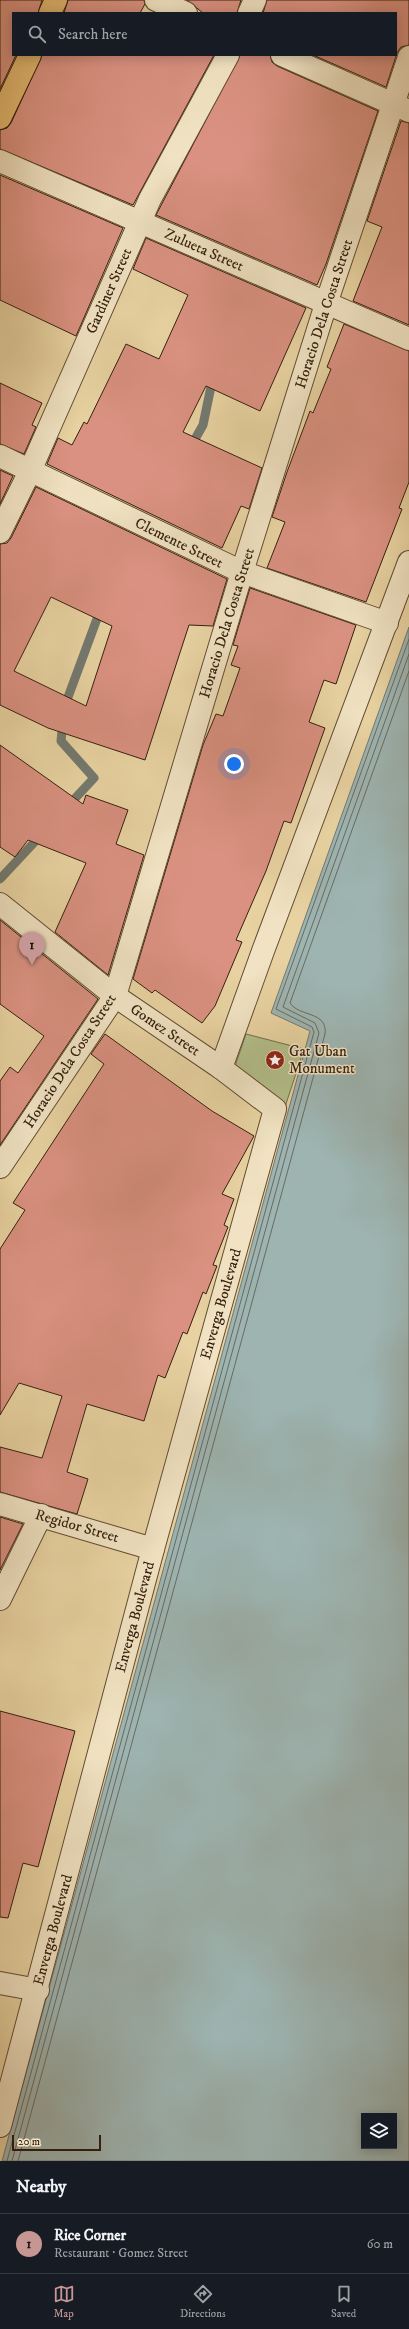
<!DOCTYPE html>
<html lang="en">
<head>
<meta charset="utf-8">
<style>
  body { margin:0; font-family:"IM FELL DW Pica",serif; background:#242831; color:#f1f3f6 }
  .controls { position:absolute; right:12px; bottom:12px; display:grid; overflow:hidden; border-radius:0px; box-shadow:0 2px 10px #0003 }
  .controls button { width:36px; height:36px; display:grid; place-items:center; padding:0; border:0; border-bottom:1px solid #363941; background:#171b24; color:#f1f3f6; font:20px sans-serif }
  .scale { position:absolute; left:12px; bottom:10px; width:89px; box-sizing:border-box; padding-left:4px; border:2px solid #35200e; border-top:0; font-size:11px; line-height:14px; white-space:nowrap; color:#35200e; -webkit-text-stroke:3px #f0e2c2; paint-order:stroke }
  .you { position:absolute; left:234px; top:764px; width:14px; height:14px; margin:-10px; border:3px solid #fff; border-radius:50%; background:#1a73e8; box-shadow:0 0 0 6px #1a73e833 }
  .badge { display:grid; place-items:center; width:26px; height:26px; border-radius:50%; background:#c59692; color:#111; font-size:13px; font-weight:700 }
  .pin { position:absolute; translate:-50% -33px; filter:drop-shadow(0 1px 2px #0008) }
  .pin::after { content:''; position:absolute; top:21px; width:14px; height:12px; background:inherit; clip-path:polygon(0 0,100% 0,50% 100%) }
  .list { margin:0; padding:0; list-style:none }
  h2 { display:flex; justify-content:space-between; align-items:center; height:52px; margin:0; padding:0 16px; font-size:17px }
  h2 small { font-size:13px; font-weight:400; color:#9ea1a6 }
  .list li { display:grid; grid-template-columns:26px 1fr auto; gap:12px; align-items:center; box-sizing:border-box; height:60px; padding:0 16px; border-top:1px solid #363941 }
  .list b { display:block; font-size:15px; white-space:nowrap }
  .list p { margin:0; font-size:13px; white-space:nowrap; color:#9ea1a6 }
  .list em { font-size:13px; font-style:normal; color:#9ea1a6 }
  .icon { flex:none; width:22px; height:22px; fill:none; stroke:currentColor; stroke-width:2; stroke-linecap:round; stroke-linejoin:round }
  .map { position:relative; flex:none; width:409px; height:2161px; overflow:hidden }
  .search { position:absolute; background:#171b24; box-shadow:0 2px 10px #0003; left:12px; right:12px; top:12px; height:44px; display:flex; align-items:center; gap:10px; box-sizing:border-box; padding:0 14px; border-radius:0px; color:#9ea1a6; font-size:15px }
  .sheet { height:112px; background:#171b24 }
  nav { display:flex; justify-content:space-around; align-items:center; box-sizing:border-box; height:56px; border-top:1px solid #363941; background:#171b24; font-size:11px; color:#9ea1a6 }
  nav a { display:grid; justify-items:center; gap:2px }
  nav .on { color:#c59692 }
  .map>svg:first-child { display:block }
  .green { fill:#b2bd88; stroke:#746e4b }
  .water { fill:#9db4b1; stroke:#737970; fill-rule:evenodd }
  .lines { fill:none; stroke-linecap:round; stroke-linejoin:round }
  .shore { stroke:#696a60; stroke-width:1 }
  .stream { stroke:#737970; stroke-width:9 }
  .building { fill:#da9181; stroke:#35200e; fill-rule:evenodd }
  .minor-casing { stroke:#624c33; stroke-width:24 }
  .major-casing { stroke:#35200e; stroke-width:24 }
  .minor { stroke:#f0e2c2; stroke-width:22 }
  .major { stroke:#e4b970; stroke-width:22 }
  .labels { text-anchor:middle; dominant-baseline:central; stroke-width:3; stroke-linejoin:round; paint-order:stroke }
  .street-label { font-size:15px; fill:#35200e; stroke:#f0e2c2 }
  .poi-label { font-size:15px; fill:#35200e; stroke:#f0e2c2; text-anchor:start }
</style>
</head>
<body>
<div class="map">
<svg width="409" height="2161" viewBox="0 0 409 2161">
  <rect width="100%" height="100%" fill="#e8d2a1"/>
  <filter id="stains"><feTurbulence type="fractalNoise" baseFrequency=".005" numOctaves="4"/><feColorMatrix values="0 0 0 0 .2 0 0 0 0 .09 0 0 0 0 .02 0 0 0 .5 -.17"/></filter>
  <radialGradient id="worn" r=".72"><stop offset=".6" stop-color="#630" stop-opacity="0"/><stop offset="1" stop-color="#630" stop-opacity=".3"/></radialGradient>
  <polygon class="green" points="246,1034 304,1049 284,1110 233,1072"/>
  <path class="water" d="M 409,627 L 409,2161 L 2,2161 L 310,1031 L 271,1013 ZM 364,2116 L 394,2116 L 394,2146 L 364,2146 Z"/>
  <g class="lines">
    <g class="shore">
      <polyline points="7,2161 314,1032 312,1027 276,1009 409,639"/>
      <polyline points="12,2161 319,1033 315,1023 283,1007 409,654"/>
      <path d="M 18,2161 L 325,1034 C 328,1011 299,1017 290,1003 L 409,671"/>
    </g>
    <g class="stream">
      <polyline points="190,448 203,425 213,377"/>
      <polyline points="64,708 101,608"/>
      <polyline points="63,721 61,741 94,778 67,807"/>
      <polyline points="0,879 42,834"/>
    </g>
  </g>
  <g class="building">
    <polygon points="0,0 42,0 38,13 13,13 13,55 16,55 0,89"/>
    <polygon points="68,0 144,0 145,4 140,13 64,13"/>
    <polygon points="187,0 241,0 237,13 203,13"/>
    <polygon points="267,0 409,0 409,45 401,47 397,53 386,87 313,55 396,55 396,13 263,13"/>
    <polygon points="42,55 214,55 133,205 0,149 0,130 7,128 11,123"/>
    <polygon points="240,55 270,55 272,62 277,66 378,111 326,264 317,285 156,215"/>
    <polygon points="401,121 409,123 409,325 353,301 382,227 367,221"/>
    <polygon points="0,175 123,228 76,336 0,300"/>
    <polygon points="146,238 306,308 260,411 206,386 183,432 262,468 249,509 241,506 222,548 47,464 58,438 72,445 84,422 87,424 126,344 159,359 188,295 133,269"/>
    <polygon points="344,324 409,351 409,482 399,508 402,509 366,602 267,568 285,522 272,517 287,472 310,411 313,413 331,369 327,367"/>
    <polygon points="0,383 42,403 32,425 36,427 24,454 0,444"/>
    <polygon points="0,470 13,476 0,504"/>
    <path d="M 36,487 L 227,579 L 213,626 L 189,625 L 145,760 L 48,728 L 0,705 L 0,544 L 7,543 L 11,538 ZM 51,597 L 112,626 L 86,706 L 14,671 Z"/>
    <polygon points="250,588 356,625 336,684 324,680 309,722 325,728 291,823 284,821 266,871 236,940 242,942 215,1006 202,1023 155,990 152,993 133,979 203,745 216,714 223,716 240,668 231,665 238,646 233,645"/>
    <polygon points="0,745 83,804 86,795 128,810 116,844 144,855 108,975 55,932 86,863 28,840 15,857 0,847"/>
    <polygon points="0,920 98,999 0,1145 0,1081 10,1067 18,1073 44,1036 0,1004"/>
    <polygon points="105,1034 212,1111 254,1136 222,1194 234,1199 224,1225 228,1227 213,1265 217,1266 206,1294 203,1292 187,1334 183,1332 165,1378 158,1375 144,1421 87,1404 67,1472 88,1479 77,1514 0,1492 0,1447 42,1458 62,1396 19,1383 0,1415 0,1249 25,1210 13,1203 104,1064 91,1054"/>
    <polygon points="0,1517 23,1524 0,1570"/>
    <polygon points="0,1711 75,1731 38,1867 23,1863 8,1918 0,1917"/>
  </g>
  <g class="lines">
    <g class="minor-casing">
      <g id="minor">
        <polyline points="156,0 186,13"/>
        <polyline points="249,13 255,0"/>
        <polyline points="282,55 409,111"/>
        <polyline points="0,161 409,339"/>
        <polyline points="0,456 242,572 387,623"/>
        <polyline points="0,532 30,471 150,199 228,55"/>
        <polyline points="0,904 115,996 221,1068 275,1109 153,1549 0,2126"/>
        <polyline points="221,1068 263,951 409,562"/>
        <polyline points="0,1167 115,996 242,572 326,304 409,57"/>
        <polyline points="0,1504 153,1549"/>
        <polyline points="0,1599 41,1515"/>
        <polyline points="0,1983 38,1990"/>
      </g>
    </g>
    <g class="major-casing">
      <g id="major">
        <polyline points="50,13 56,0"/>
        <polyline points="0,118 30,55"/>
      </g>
    </g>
    <use href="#minor" class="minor"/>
    <use href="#major" class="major"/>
  </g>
  <defs>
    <g id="sight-disc" transform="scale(1)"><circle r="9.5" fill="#8f2418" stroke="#f0e2c2"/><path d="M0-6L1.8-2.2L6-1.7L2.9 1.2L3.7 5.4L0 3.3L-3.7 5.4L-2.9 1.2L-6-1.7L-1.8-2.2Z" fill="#fff"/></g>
  </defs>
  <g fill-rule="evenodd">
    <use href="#sight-disc" x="275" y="1060"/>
  </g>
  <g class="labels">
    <g class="street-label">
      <text transform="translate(204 250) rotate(24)">Zulueta Street</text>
      <text transform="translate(109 291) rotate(-66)">Gardiner Street</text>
      <text transform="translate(324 314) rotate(-72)">Horacio Dela Costa Street</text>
      <text transform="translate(179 543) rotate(26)">Clemente Street</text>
      <text transform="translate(227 623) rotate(-73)">Horacio Dela Costa Street</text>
      <text transform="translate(165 1030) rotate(34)">Gomez Street</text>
      <text transform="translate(70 1061) rotate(-57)">Horacio Dela Costa Street</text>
      <text transform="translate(221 1304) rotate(-74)">Enverga Boulevard</text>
      <text transform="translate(77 1526) rotate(16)">Regidor Street</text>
      <text transform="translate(135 1617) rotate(-75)">Enverga Boulevard</text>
      <text transform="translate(53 1930) rotate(-75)">Enverga Boulevard</text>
    </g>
    <g class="poi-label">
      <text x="289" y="1051">Gat Uban<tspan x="289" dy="17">Monument</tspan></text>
    </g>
  </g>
  <rect width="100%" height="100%" filter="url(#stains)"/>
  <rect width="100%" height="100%" fill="url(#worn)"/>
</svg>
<div class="controls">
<button><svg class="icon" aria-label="layers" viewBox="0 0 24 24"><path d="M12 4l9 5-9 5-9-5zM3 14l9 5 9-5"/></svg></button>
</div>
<div class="scale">20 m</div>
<div class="you"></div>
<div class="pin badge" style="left:32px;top:965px">1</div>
<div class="search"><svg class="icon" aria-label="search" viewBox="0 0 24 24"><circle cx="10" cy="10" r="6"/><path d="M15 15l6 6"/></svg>Search here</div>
</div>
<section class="sheet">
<h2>Nearby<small></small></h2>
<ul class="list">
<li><span class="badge">1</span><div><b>Rice Corner</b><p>Restaurant · Gomez Street</p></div><em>60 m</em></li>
</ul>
</section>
<nav>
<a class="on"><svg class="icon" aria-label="map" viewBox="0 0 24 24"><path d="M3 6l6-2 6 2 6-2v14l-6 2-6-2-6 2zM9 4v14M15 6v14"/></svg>Map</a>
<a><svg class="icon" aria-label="directions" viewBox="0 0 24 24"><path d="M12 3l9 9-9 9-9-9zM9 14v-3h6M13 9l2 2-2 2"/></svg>Directions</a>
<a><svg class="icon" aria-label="saved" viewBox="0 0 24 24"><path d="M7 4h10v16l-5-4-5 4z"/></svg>Saved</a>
</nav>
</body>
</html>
